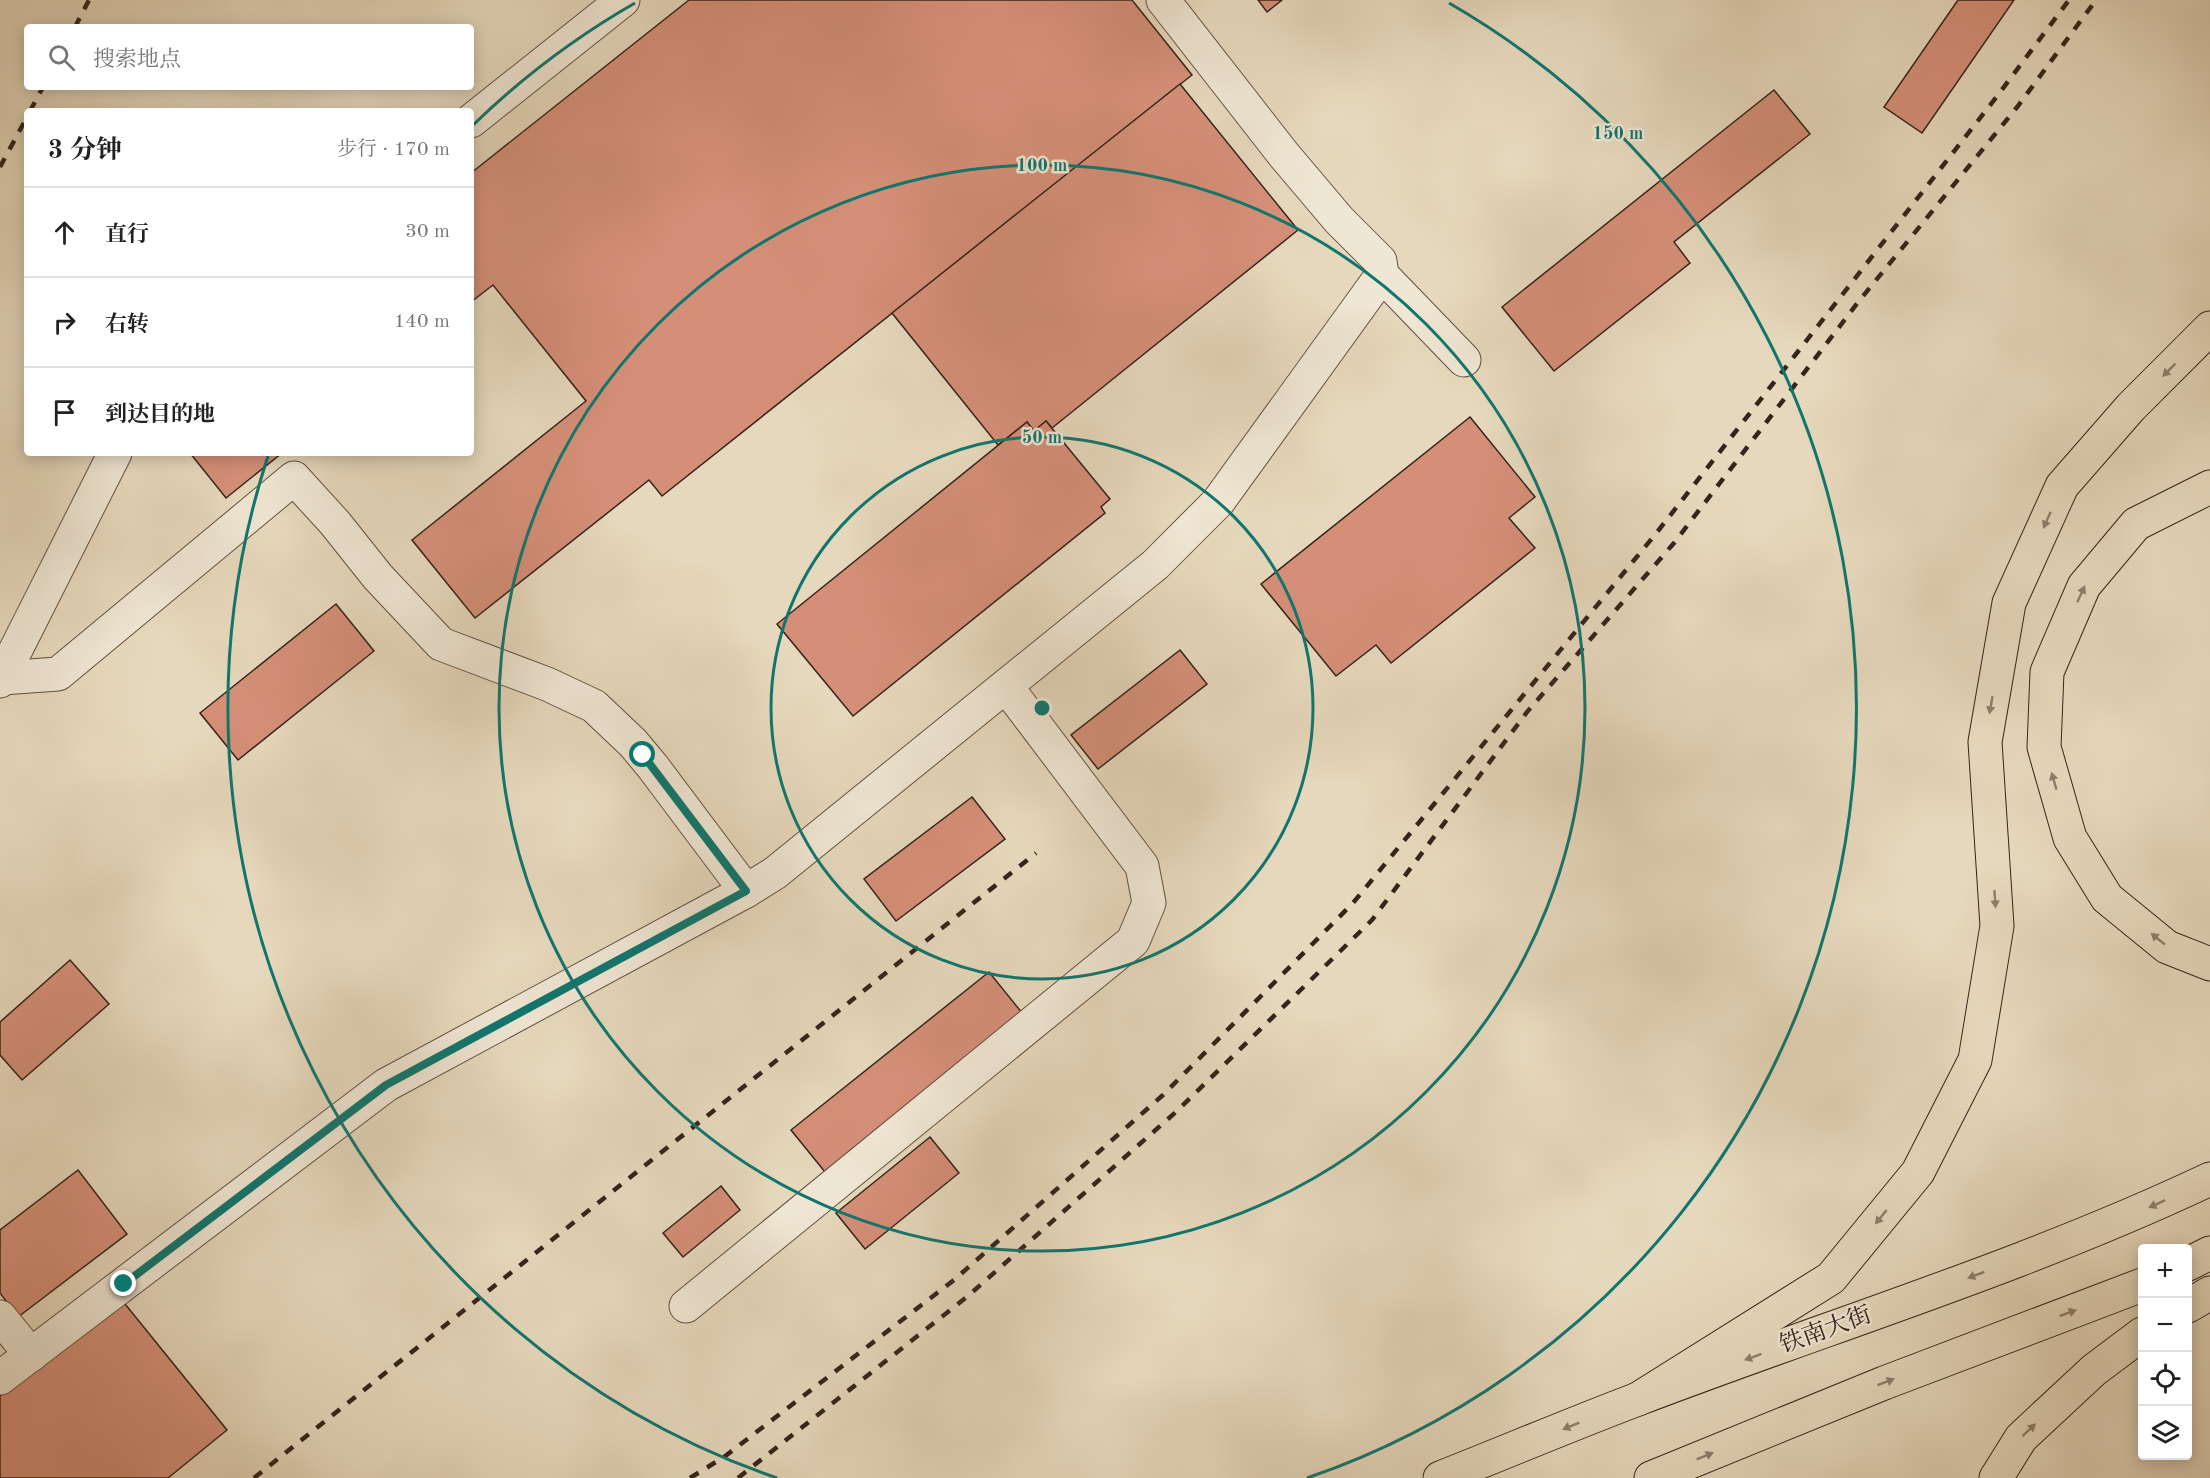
<!DOCTYPE html>
<html lang="zh">
<head>
<meta charset="utf-8">
<style>
  body { margin:0; font-family:"Old Standard TT","Noto Serif SC",serif; background:#f6f6f6; color:#222 }
  .controls { position:absolute; right:18px; bottom:18px; display:grid; overflow:hidden; border-radius:6px; box-shadow:0 3px 15px #0003 }
  .controls button { width:54px; height:54px; display:grid; place-items:center; padding:0; border:0; border-bottom:2px solid #e0e0e0; background:#fff; color:#222; font:30px sans-serif }
  .stop { position:absolute; width:18px; height:18px; margin:-14px; border:4px solid #0f766e; border-radius:50%; background:#fff }
  .stop.end { background:#0f766e; border-color:#fff; box-shadow:0 2px 6px #0008 }
  .list { margin:0; padding:0; list-style:none }
  h2 { display:flex; justify-content:space-between; align-items:center; height:78px; margin:0; padding:0 24px; font-size:26px }
  h2 small { font-size:20px; font-weight:400; color:#767676 }
  .list li { display:grid; grid-template-columns:39px 1fr auto; gap:18px; align-items:center; box-sizing:border-box; height:90px; padding:0 24px; border-top:2px solid #e0e0e0 }
  .list b { display:block; font-size:22px; white-space:nowrap }
  .list em { font-size:20px; font-style:normal; color:#767676 }
  .icon { flex:none; width:33px; height:33px; fill:none; stroke:currentColor; stroke-width:2; stroke-linecap:round; stroke-linejoin:round }
  .map { position:relative; flex:none; width:2210px; height:1478px; overflow:hidden }
  .search { position:absolute; background:#fff; box-shadow:0 3px 15px #0003; left:24px; top:24px; width:450px; height:66px; display:flex; align-items:center; gap:15px; box-sizing:border-box; padding:0 21px; border-radius:6px; color:#767676; font-size:22px }
  .panel { position:absolute; background:#fff; box-shadow:0 3px 15px #0003; left:24px; top:108px; width:450px; height:348px; border-radius:6px }
  .map>svg:first-child { display:block }
  .building { fill:#d58f78; stroke:#34241b; stroke-width:1.5 }
  .lines { fill:none; stroke-linecap:round; stroke-linejoin:round }
  .minor-casing { stroke:#605143; stroke-width:35 }
  .major-casing { stroke:#34241b; stroke-width:35 }
  .minor { stroke:#efe6d3; stroke-width:33 }
  .major { stroke:#e6d8bc; stroke-width:33 }
  .rail { stroke:#34241b; stroke-width:4.5; stroke-dasharray:10 10; stroke-linecap:butt }
  .oneway { fill:#8d7e6c }
  .route { stroke:#0f766e; stroke-width:8 }
  .ring { fill:none; stroke:#0f766e; stroke-width:3 }
  .labels { text-anchor:middle; dominant-baseline:central; stroke-width:5; stroke-linejoin:round; paint-order:stroke }
  .street-label { font-size:24px; fill:#34241b; stroke:#efe6d3 }
  .centre { fill:#0f766e; stroke:#efe6d3; stroke-width:3 }
  .ring-label { font-size:18px; text-anchor:middle; font-weight:bold; fill:#0f766e; stroke:#efe6d3; stroke-width:5; stroke-linejoin:round; paint-order:stroke }
</style>
</head>
<body>
<div class="map">
<svg width="2210" height="1478" viewBox="0 0 2210 1478">
  <rect width="100%" height="100%" fill="#e6d8bc"/>
  <filter id="stains"><feTurbulence type="fractalNoise" baseFrequency=".00333" numOctaves="4"/><feColorMatrix values="0 0 0 0 .2 0 0 0 0 .09 0 0 0 0 .02 0 0 0 .5 -.17"/></filter>
  <radialGradient id="worn" r=".72"><stop offset=".6" stop-color="#630" stop-opacity="0"/><stop offset="1" stop-color="#630" stop-opacity=".3"/></radialGradient>
  <g class="building">
    <polygon points="689,0 1132,0 1192,75 662,496 649,480 475,618 412,540 586,401 493,285 471,302 471,173"/>
    <polygon points="1258,0 1282,0 1267,12"/>
    <polygon points="1958,0 2014,0 1922,133 1884,107"/>
    <polygon points="1180,84 1298,230 1052,428 1046,421 1034,431 1027,422 998,445 892,313"/>
    <polygon points="1774,90 1810,134 1674,242 1690,263 1554,371 1502,307"/>
    <polygon points="1470,417 1535,497 1509,518 1535,548 1391,663 1376,645 1336,676 1261,584"/>
    <polygon points="1046,421 1110,499 1101,507 1105,513 853,716 777,624 1027,422 1034,431"/>
    <polygon points="190,453 282,453 226,498"/>
    <polygon points="336,604 374,651 238,760 200,713"/>
    <polygon points="1180,650 1207,684 1098,769 1071,735"/>
    <polygon points="972,797 1005,839 896,921 864,879"/>
    <polygon points="70,960 109,1004 22,1080 0,1055 0,1022"/>
    <polygon points="989,972 1023,1014 825,1172 791,1130"/>
    <polygon points="930,1137 959,1173 865,1249 836,1213"/>
    <polygon points="78,1170 127,1234 18,1317 0,1293 0,1230"/>
    <polygon points="721,1186 740,1210 683,1257 663,1233"/>
    <polygon points="121,1299 227,1430 168,1478 0,1478 0,1396"/>
  </g>
  <g class="lines">
    <g class="minor-casing">
      <g id="minor">
        <polyline points="1163,0 1284,155 1339,220 1380,261 1382,275 1464,360"/>
        <polyline points="471,121 623,0"/>
        <polyline points="2,678 58,674 294,478 335,523 378,577 441,644 547,684 594,706 633,743 653,767 746,891"/>
        <polyline points="0,681 115,453"/>
        <polyline points="686,1306 1133,941 1149,903 1142,866 1006,686"/>
        <polyline points="0,1317 31,1355"/>
        <polyline points="0,1378 386,1085 746,891 775,873 1155,565 1218,502 1382,275"/>
      </g>
    </g>
    <g class="major-casing">
      <g id="major">
        <polyline points="2210,487 2136,524 2084,586 2047,672 2044,747 2070,838 2107,898 2167,947 2210,964"/>
        <polyline points="2188,1264 2210,1253"/>
        <polyline points="2188,1306 2210,1293"/>
        <polyline points="1638,1399 1831,1278 1918,1172 1975,1060 1997,926 1985,742 2009,603 2062,486 2131,407 2210,328"/>
        <path d="M 1440,1478 C 1506,1452 1572,1424 1638,1399 C 1829,1326 2026,1266 2210,1179"/>
        <polyline points="1651,1478 1884,1383 2142,1285"/>
        <polyline points="1996,1478 2021,1438 2094,1370 2142,1334"/>
      </g>
    </g>
    <use href="#minor" class="minor"/>
    <use href="#major" class="major"/>
    <g class="rail">
      <polyline points="75,27 89,0"/>
      <polyline points="30,111 43,87"/>
      <polyline points="0,167 27,117"/>
      <polyline points="254,1478 1036,853"/>
      <polyline points="690,1478 724,1457 954,1280 1163,1095 1353,903 1658,531 1998,95 2069,0"/>
      <polyline points="738,1478 968,1296 1177,1111 1372,920 1527,712 1674,543 1859,301 2018,106 2096,0"/>
    </g>
  </g>
  <defs><path id="oneway-solid" d="M-6-.8H1V-3.2L6.5 0L1 3.2V.8H-6Z" transform="scale(1.5)"/></defs>
  <g class="oneway">
    <use href="#oneway-solid" transform="translate(2169 370) rotate(135)"/>
    <use href="#oneway-solid" transform="translate(2047 520) rotate(114)"/>
    <use href="#oneway-solid" transform="translate(2081 594) rotate(-65)"/>
    <use href="#oneway-solid" transform="translate(1991 705) rotate(100)"/>
    <use href="#oneway-solid" transform="translate(2054 781) rotate(-106)"/>
    <use href="#oneway-solid" transform="translate(1995 899) rotate(86)"/>
    <use href="#oneway-solid" transform="translate(2158 939) rotate(-141)"/>
    <use href="#oneway-solid" transform="translate(2157 1204) rotate(155)"/>
    <use href="#oneway-solid" transform="translate(1881 1217) rotate(129)"/>
    <use href="#oneway-solid" transform="translate(1976 1275) rotate(159)"/>
    <use href="#oneway-solid" transform="translate(2068 1313) rotate(-21)"/>
    <use href="#oneway-solid" transform="translate(1753 1357) rotate(160)"/>
    <use href="#oneway-solid" transform="translate(1886 1382) rotate(-21)"/>
    <use href="#oneway-solid" transform="translate(1571 1426) rotate(158)"/>
    <use href="#oneway-solid" transform="translate(2029 1430) rotate(-43)"/>
    <use href="#oneway-solid" transform="translate(1705 1456) rotate(-22)"/>
  </g>
  <g class="lines">
    <polyline class="route" points="124,1284 386,1085 746,891 643,755"/>
  </g>
  <g class="ring">
    <circle cx="1042" cy="708" r="271"/>
    <circle cx="1042" cy="708" r="543"/>
    <path d="M777 1478A814 814 0 0 1 268 456M471 127A814 814 0 0 1 635 3M1449 3A814 814 0 0 1 1307 1478"/>
  </g>
  <g class="labels">
    <g class="street-label">
      <text transform="translate(1826 1331) rotate(-20)">铁南大街</text>
    </g>
  </g>
  <circle cx="1042" cy="708" r="9" class="centre"/>
  <g class="ring-label">
    <text x="1618" y="139">150 m</text>
    <text x="1042" y="171">100 m</text>
    <text x="1042" y="443">50 m</text>
  </g>
  <rect width="100%" height="100%" filter="url(#stains)"/>
  <rect width="100%" height="100%" fill="url(#worn)"/>
</svg>
<div class="controls">
<button>+</button>
<button>−</button>
<button><svg class="icon" aria-label="locate" viewBox="0 0 24 24"><circle cx="12" cy="12" r="6"/><path d="M12 2v4M12 18v4M2 12h4M18 12h4"/></svg></button>
<button><svg class="icon" aria-label="layers" viewBox="0 0 24 24"><path d="M12 4l9 5-9 5-9-5zM3 14l9 5 9-5"/></svg></button>
</div>
<div class="stop" style="left:643px;top:755px"></div>
<div class="stop end" style="left:124px;top:1284px"></div>
<div class="search"><svg class="icon" aria-label="search" viewBox="0 0 24 24"><circle cx="10" cy="10" r="6"/><path d="M15 15l6 6"/></svg>搜索地点</div>
<section class="panel">
<h2>3 分钟<small>步行 · 170 m</small></h2>
<ul class="list">
<li><svg class="icon" aria-label="ahead" viewBox="0 0 24 24"><path d="M12 20V5M6 11l6-6 6 6"/></svg><div><b>直行</b></div><em>30 m</em></li>
<li><svg class="icon" aria-label="right" viewBox="0 0 24 24"><path d="M7 20v-9h11M14 6l5 5-5 5"/></svg><div><b>右转</b></div><em>140 m</em></li>
<li><svg class="icon" aria-label="arrive" viewBox="0 0 24 24"><path d="M6 21V4h12l-3 4 3 4H6"/></svg><div><b>到达目的地</b></div></li>
</ul>
</section>
</div>
</body>
</html>
